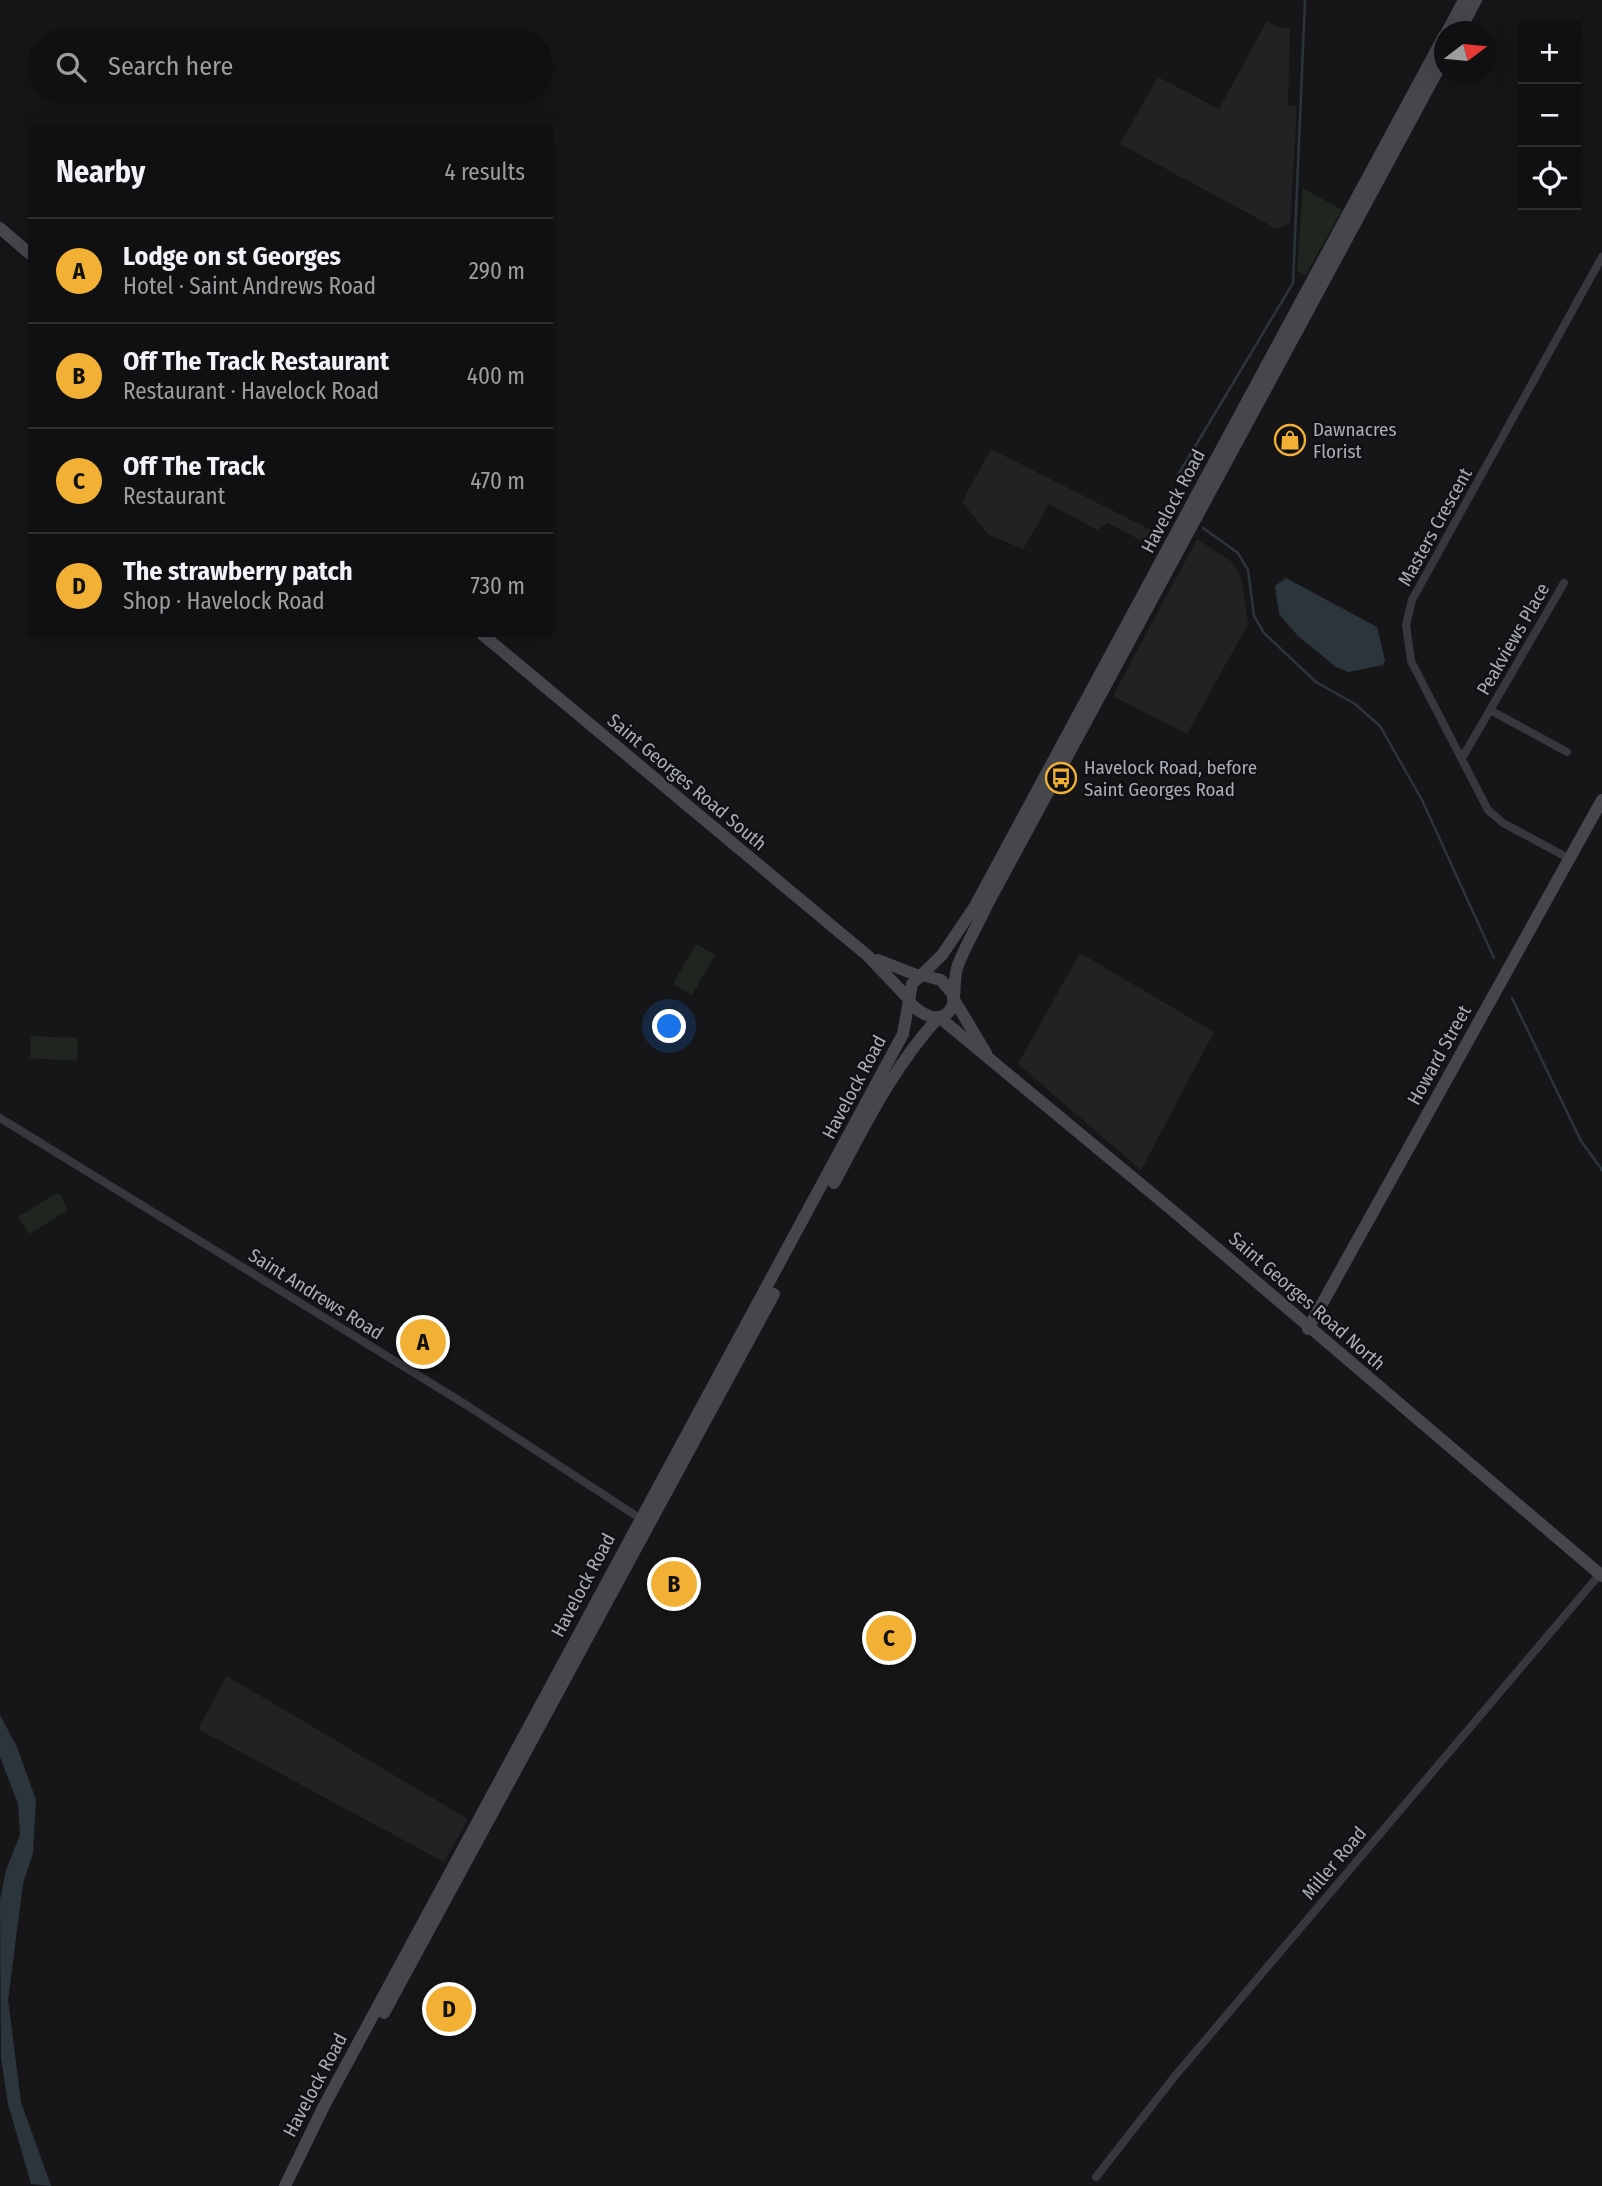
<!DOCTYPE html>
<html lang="en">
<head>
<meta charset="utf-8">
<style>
  body { margin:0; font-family:"Fira Sans Condensed",sans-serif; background:#1e1e20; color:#f1f3f6 }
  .controls { position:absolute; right:21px; top:21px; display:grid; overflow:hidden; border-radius:0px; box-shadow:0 7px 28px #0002 }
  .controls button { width:63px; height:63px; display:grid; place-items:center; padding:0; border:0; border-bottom:2px solid #303032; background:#101012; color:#f1f3f6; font:35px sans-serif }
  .compass { position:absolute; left:1434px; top:21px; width:63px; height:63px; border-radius:50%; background:#101012; box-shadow:0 7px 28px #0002; rotate:74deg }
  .you { position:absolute; left:670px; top:1027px; width:24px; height:24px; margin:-18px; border:5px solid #fff; border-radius:50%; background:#1a73e8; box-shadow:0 0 0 10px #1a73e833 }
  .badge { display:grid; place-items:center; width:46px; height:46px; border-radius:50%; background:#f2b134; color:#111; font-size:23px; font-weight:700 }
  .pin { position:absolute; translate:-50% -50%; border:4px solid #fff; box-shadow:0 2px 7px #0006 }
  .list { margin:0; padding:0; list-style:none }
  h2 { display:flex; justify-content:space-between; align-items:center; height:91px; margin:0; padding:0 28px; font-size:30px }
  h2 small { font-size:23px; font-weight:400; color:#9c9d9f }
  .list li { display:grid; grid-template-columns:46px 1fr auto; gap:21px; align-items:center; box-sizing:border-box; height:105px; padding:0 28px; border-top:2px solid #303032 }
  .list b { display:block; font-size:26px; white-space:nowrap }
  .list p { margin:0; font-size:23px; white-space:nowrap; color:#9c9d9f }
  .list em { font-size:23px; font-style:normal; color:#9c9d9f }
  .icon { flex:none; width:38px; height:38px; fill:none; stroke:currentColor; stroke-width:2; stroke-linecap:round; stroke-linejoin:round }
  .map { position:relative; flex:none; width:1602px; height:2186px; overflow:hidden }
  .search { position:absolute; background:#101012; box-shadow:0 7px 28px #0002; left:28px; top:28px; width:525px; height:77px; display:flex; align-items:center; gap:18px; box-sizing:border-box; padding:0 24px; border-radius:38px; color:#9c9d9f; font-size:26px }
  .panel { position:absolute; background:#101012; box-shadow:0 7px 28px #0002; left:28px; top:126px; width:525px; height:511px; border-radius:0px }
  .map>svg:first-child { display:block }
  .built { fill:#222225 }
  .green { fill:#1e261f }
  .water { fill:#2c353c }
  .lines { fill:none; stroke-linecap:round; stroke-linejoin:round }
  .stream { stroke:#2c353c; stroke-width:2.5 }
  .street { stroke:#37383d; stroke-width:8 }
  .secondary { stroke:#45474d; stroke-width:12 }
  .labels { text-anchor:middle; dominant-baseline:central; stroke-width:5; stroke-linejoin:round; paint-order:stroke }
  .poi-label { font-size:19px; fill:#a8adb8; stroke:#111113; text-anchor:start }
  .street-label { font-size:19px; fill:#a8adb8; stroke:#111113 }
</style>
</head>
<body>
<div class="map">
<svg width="1602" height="2186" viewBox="0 0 1602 2186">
  <rect width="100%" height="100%" fill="#161618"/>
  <g class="built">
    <polygon points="1267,21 1277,27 1290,28 1288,105 1297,106 1290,223 1277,229 1120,144 1158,77 1219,109"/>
    <polygon points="991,449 1157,533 1153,547 1108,523 1097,530 1049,504 1023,549 989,535 962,502"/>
    <polygon points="1197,539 1232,562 1242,580 1248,624 1187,734 1202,742 1113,696"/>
    <polygon points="1080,953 1214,1032 1141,1170 1018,1064"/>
    <polygon points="227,1676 468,1819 444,1862 198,1729"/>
  </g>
  <g class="green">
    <polygon points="1303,188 1342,210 1306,275 1297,271"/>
    <polygon points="696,944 715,955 692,995 673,984"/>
    <polygon points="31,1036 78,1038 77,1061 30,1058"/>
    <polygon points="55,1194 60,1194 68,1210 29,1234 18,1217"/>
  </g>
  <g class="water">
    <polygon points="1286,578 1377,627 1385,660 1383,665 1348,672 1336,667 1298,636 1279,614 1275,586"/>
    <polygon points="0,1715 17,1747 36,1800 33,1853 23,1884 8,2000 21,2102 51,2186 31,2184 8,2104 1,2058 0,1900 6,1870 20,1835 18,1804 0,1757"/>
  </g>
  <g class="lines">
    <g class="stream">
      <polyline points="1178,475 1293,283 1305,0"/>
      <polyline points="1203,528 1238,553 1248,570 1254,616 1264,633 1316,682 1355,704 1380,726 1422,800 1494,958"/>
      <polyline points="1512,998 1581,1141 1602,1170"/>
    </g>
    <g class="street">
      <polyline points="1490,710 1567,752"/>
      <polyline points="1462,758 1564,583"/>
      <polyline points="1570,859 1503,823 1488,810 1411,661 1406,625 1412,600 1602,257"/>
      <polyline points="0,1118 468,1406 644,1521"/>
      <polyline points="1096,2177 1175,2076 1600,1574"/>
    </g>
    <g class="secondary">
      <polyline points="1447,32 1464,0"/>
      <polyline points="1459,32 1476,0"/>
      <polyline points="0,228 30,254"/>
      <polyline points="483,635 868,956 908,998"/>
      <polyline points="878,960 919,976"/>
      <polyline points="922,975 941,980 953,994"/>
      <polyline points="953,998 986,1053"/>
      <path d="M 909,1001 C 919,1015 945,1028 953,1004 C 956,991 953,978 958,965 C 966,944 978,925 987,905 L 1444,59"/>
      <polyline points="939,1017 1172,1210 1602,1576"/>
      <path d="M 834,1183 C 865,1125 894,1066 938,1018"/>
      <polyline points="1308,1329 1602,800"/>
      <polyline points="384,2013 774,1294"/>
      <polyline points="285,2186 324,2106 903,1034 912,984 942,955 975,906 1444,36"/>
    </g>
  </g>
  <defs>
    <g id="shop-ring" transform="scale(1.575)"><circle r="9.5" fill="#111113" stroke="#f2b134" stroke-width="1.5"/><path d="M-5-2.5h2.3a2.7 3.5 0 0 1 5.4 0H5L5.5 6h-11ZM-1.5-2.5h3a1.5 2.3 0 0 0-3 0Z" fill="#f2b134"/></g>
    <g id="bus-ring" transform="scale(1.575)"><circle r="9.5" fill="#111113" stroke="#f2b134" stroke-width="1.5"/><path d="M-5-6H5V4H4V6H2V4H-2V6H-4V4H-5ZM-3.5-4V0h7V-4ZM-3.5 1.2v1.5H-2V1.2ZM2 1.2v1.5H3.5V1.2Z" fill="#f2b134"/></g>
  </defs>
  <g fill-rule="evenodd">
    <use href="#shop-ring" x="1290" y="440"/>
    <use href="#bus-ring" x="1061" y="778"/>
  </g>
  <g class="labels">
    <g class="poi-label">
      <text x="1313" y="429">Dawnacres<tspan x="1313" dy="22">Florist</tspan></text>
      <text x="1084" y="767">Havelock Road, before<tspan x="1084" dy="22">Saint Georges Road</tspan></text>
    </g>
    <g class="street-label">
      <text transform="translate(1173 501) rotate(-62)">Havelock Road</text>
      <text transform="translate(1435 527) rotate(-61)">Masters Crescent</text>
      <text transform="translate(1513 639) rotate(-60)">Peakviews Place</text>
      <text transform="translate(687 782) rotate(40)">Saint Georges Road South</text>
      <text transform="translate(1439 1055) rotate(-61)">Howard Street</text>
      <text transform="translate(854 1087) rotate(-62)">Havelock Road</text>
      <text transform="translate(316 1294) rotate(32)">Saint Andrews Road</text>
      <text transform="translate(1307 1301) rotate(41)">Saint Georges Road North</text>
      <text transform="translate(583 1585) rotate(-62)">Havelock Road</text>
      <text transform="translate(1334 1863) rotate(-50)">Miller Road</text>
      <text transform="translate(315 2085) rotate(-62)">Havelock Road</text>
    </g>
  </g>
</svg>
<div class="controls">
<button>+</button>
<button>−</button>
<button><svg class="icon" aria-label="locate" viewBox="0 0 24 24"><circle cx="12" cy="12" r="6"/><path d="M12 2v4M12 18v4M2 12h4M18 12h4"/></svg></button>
</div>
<svg class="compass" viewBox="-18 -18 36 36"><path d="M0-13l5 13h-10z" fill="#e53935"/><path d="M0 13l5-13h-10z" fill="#9c9d9f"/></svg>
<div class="you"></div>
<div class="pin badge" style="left:423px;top:1342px">A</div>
<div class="pin badge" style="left:674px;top:1584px">B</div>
<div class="pin badge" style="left:889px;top:1638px">C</div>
<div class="pin badge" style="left:449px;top:2009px">D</div>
<div class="search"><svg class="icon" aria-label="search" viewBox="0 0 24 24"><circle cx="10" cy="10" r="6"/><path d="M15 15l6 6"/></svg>Search here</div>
<section class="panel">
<h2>Nearby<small>4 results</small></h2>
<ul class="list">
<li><span class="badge">A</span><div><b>Lodge on st Georges</b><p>Hotel · Saint Andrews Road</p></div><em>290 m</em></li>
<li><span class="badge">B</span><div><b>Off The Track Restaurant</b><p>Restaurant · Havelock Road</p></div><em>400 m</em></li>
<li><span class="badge">C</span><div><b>Off The Track</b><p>Restaurant</p></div><em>470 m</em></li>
<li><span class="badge">D</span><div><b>The strawberry patch</b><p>Shop · Havelock Road</p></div><em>730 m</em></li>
</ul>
</section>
</div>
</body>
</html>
